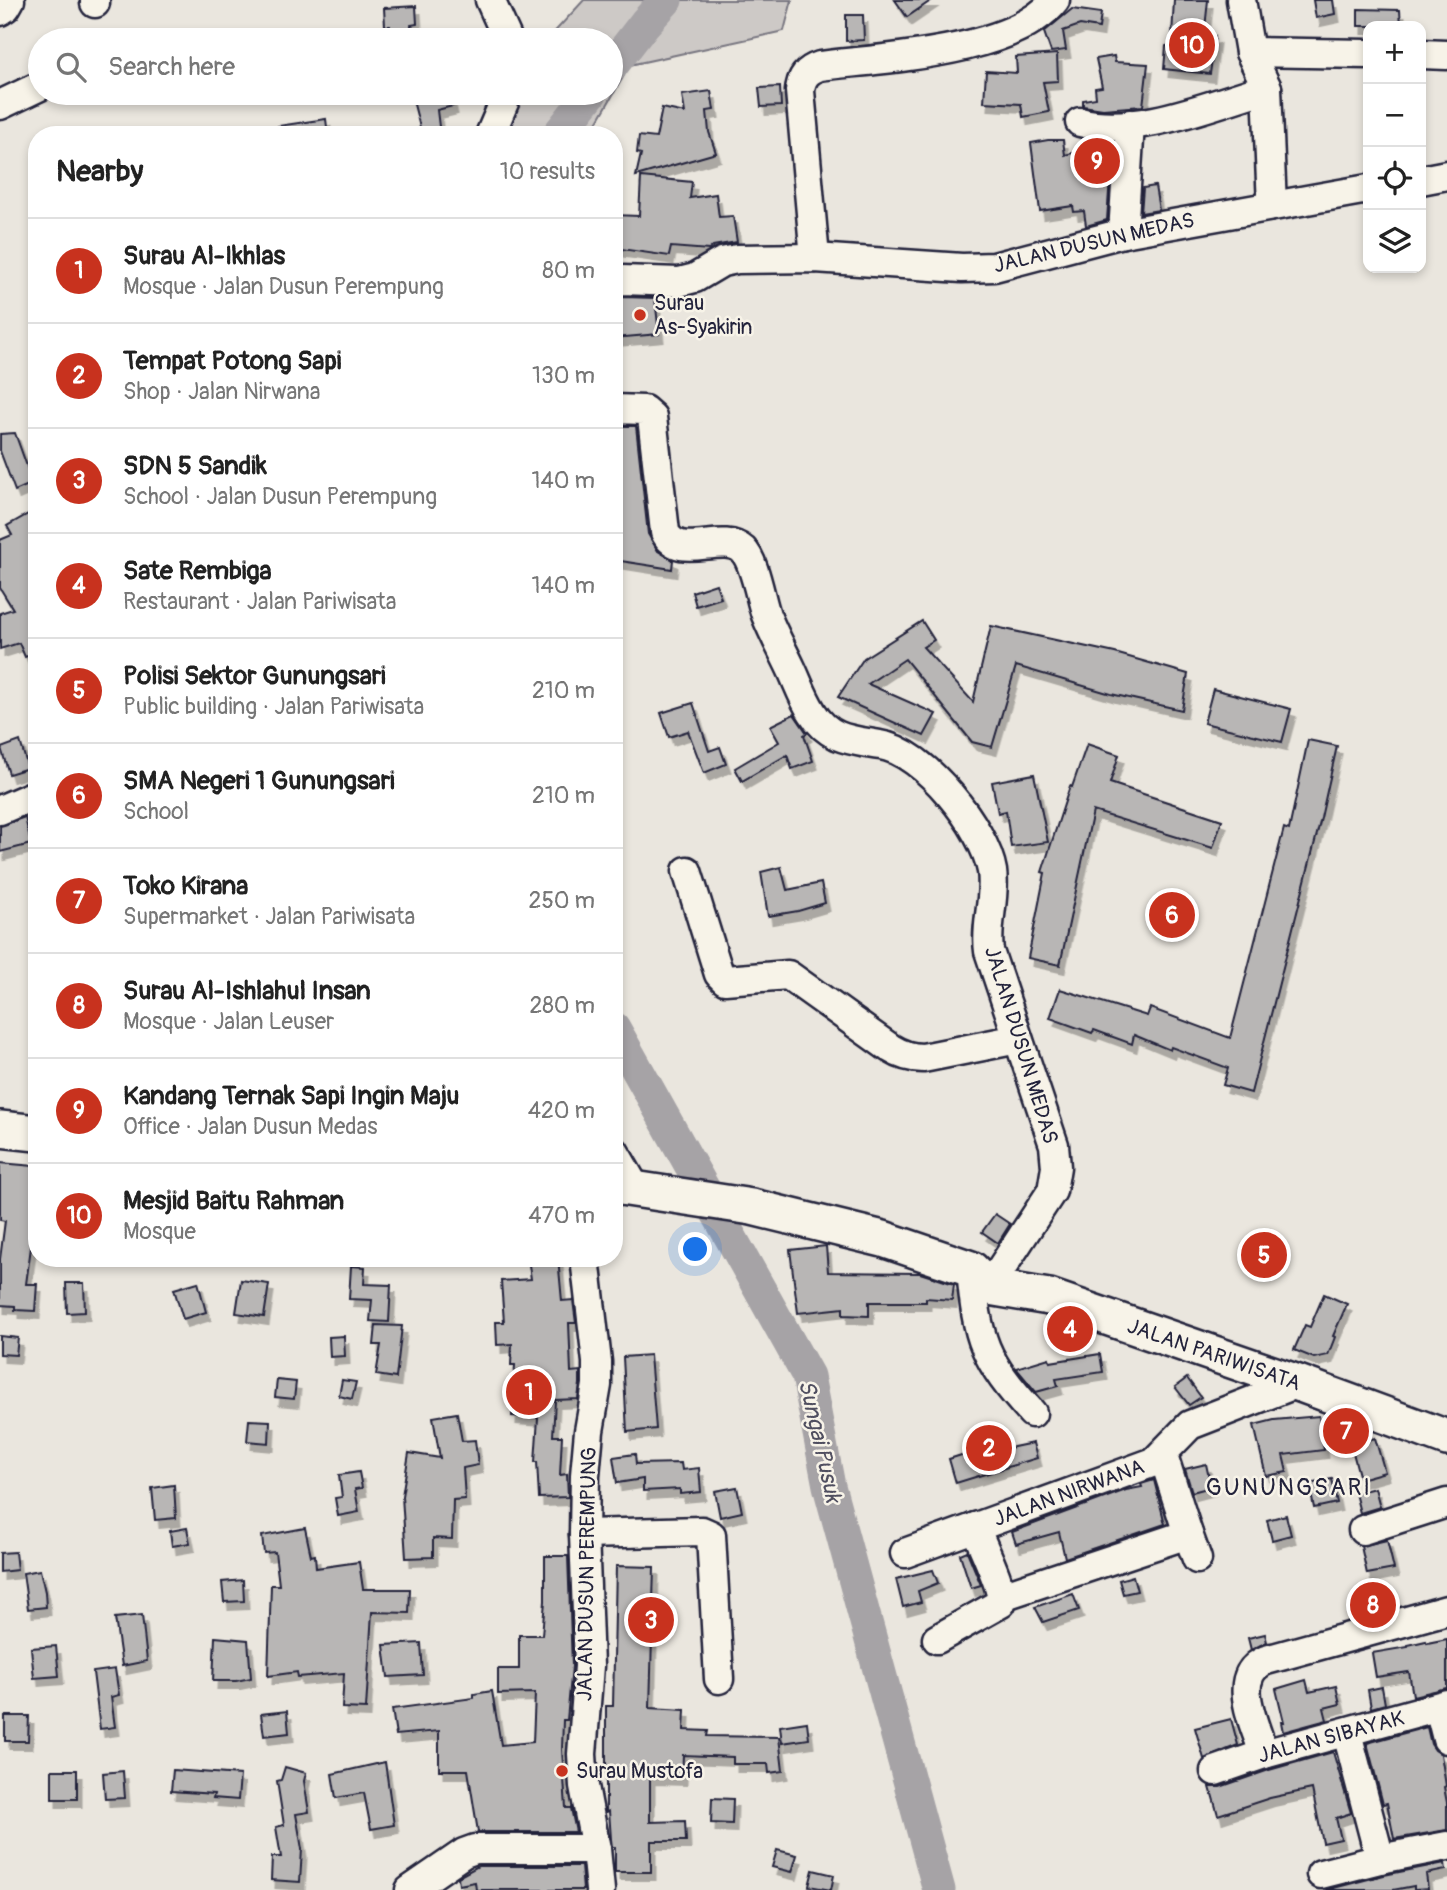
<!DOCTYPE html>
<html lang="en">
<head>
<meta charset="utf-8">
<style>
  body { margin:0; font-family:Pangolin,sans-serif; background:#f2f2f2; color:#222 }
  .controls { position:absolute; right:21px; top:21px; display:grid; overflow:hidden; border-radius:14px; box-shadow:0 4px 10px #0003 }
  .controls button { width:63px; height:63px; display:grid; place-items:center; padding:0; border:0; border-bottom:2px solid #e0e0e0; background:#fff; color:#222; font:35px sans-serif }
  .you { position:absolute; left:696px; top:1250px; width:24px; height:24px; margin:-18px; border:5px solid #fff; border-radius:50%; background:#1a73e8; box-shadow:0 0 0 10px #1a73e833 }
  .badge { display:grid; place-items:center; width:46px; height:46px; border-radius:50%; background:#c8321e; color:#fff; font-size:23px; font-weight:700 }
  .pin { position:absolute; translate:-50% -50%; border:4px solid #fff; box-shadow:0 2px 7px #0006 }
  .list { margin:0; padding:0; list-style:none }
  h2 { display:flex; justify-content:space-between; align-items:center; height:91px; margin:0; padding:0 28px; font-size:30px }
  h2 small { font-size:23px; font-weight:400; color:#767676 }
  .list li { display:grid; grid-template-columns:46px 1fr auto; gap:21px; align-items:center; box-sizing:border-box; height:105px; padding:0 28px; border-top:2px solid #e0e0e0 }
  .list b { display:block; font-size:26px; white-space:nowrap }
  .list p { margin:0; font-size:23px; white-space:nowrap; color:#767676 }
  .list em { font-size:23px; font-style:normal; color:#767676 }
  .icon { flex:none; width:38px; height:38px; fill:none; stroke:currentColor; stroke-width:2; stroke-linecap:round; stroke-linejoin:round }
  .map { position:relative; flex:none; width:1447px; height:1890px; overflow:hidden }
  .search { position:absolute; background:#fff; box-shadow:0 4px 10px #0003; left:28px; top:28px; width:595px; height:77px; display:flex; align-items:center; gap:18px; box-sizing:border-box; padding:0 24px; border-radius:38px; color:#767676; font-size:26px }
  .panel { position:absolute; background:#fff; box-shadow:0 4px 10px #0003; left:28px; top:126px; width:595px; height:1141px; border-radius:28px }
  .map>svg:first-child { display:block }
  .green { fill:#cdc9c6; stroke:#787680; stroke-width:2 }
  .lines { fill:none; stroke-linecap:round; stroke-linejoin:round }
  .river { stroke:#a6a3a6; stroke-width:33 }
  .building { fill:#b8b6b5; stroke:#22223b; stroke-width:2; filter:url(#shadow) }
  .minor-casing { stroke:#22223b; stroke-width:33 }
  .major-casing { stroke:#22223b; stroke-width:40 }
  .minor { stroke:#f7f3e8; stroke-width:28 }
  .major { stroke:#f7f3e8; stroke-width:35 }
  .poi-dot { fill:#c8321e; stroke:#f7f3e8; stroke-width:2.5 }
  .labels { text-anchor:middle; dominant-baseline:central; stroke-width:5; stroke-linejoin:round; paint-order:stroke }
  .street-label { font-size:21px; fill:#22223b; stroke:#f7f3e8 }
  .poi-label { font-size:21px; fill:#22223b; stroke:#f7f3e8; text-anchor:start }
  .water-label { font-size:23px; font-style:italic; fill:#504f60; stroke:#f7f3e8 }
  .quarter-label { font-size:24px; letter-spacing:2px; fill:#22223b; stroke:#f7f3e8 }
</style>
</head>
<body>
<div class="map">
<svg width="1447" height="1890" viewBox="0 0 1447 1890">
  <defs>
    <filter id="shadow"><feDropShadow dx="4.5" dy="8" stdDeviation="0" flood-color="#0004"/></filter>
  </defs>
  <rect width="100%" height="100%" fill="#eae6de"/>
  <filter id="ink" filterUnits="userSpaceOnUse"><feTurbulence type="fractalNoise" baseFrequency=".0143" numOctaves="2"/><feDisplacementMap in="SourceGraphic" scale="14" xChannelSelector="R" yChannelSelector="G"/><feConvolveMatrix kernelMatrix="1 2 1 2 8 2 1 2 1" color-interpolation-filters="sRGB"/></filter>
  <g filter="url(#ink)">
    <polygon class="green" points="584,0 792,0 784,31 630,65 590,135 473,135 503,93 611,93 611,40 547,40"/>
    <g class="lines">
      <g class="river">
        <polyline points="611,67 645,23 666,0"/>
        <polyline points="558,135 591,93"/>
        <polyline points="614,1028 808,1376 829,1486 939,1890"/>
      </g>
    </g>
    <g class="building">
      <polygon points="895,0 932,0 907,17"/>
      <polygon points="1174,0 1208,0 1204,38 1215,36 1210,74 1164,69 1166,46 1198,39 1172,36"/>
      <polygon points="1313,0 1333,0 1335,14 1316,18"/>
      <polygon points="416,6 417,24 411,25 412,40 390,40 390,26 385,26 384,8"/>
      <polygon points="1072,9 1101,13 1099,28 1080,25 1063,31 1066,50 1051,52 1044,32"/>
      <polygon points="1358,9 1400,10 1401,26 1358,26"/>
      <polygon points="846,15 863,15 864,40 846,41"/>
      <polygon points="1057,54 1058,81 1043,82 1049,112 1023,117 1021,104 984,102 986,71 1017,73 1016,57"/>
      <polygon points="1114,56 1115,62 1148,64 1143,106 1103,109 1083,106 1083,100 1096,98 1095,88 1102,87 1096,59"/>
      <polygon points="780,87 781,106 761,107 759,88"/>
      <polygon points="711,91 714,110 707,111 709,132 716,153 636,176 641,154 637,153 639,136 656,138 662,108 685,113 682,95"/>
      <polygon points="411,93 450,93 453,106 437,110 440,135 422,135"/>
      <polygon points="326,119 328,135 279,135 278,126"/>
      <polygon points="1048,140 1063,140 1065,155 1107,144 1107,148 1112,148 1107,220 1086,226 1084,211 1074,212 1073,206 1040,211 1031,143"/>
      <polygon points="641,177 692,182 690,198 716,194 719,217 733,216 737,242 713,246 709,250 671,247 669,256 614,248 614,215 639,216"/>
      <polygon points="1155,186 1159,210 1141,213 1143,188"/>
      <polygon points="624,297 655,298 659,334 614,338 614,298"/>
      <polygon points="614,426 636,426 648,534 658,551 673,560 672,569 614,560 614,498 620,497 620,468 614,468"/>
      <polygon points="15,433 33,483 15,491 0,451 0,434"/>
      <polygon points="37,509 37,652 25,657 19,643 0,649 0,613 13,609 0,588 0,540 12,535 7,526"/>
      <polygon points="716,584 721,598 696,606 692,592"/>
      <polygon points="922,621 934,640 923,647 973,702 991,626 1115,653 1188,674 1182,710 1111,694 1016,666 992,747 972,742 905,659 868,684 936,714 924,736 838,697 864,658"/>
      <polygon points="1213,689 1291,709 1282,742 1204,723"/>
      <polygon points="693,703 709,751 720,747 726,764 704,773 688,731 669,737 661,713"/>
      <polygon points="794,714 807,733 804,735 813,761 792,769 787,755 742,781 735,768 779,742 770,726"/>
      <polygon points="1308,740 1337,746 1321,818 1251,1093 1223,1085 1228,1068 1171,1047 1170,1050 1134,1035 1132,1044 1094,1030 1092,1033 1050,1018 1060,989 1147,1016 1150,1008 1230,1038 1284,828 1289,830"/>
      <polygon points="20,741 28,768 9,774 1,748"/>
      <polygon points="1087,744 1119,755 1110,783 1222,820 1213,848 1093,811 1060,965 1028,958 1045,873 1042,872 1070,786 1072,787"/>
      <polygon points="1034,774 1048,842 1011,847 1006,811 998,813 992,782"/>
      <polygon points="25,817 31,844 0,852 0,826"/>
      <polygon points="781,867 787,890 821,883 825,903 798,911 768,916 761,872"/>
      <polygon points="0,1163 34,1166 32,1240 26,1284 37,1284 35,1311 15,1310 15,1306 0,1305 0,1259 5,1221 0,1220"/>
      <polygon points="995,1214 1010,1224 998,1243 982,1232"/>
      <polygon points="826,1246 828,1272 920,1273 954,1284 952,1300 926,1298 926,1302 869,1302 869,1316 843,1315 843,1308 798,1313 790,1250"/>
      <polygon points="528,1258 558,1258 562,1301 573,1300 576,1323 569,1323 571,1372 580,1371 580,1384 578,1399 555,1400 553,1436 562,1436 560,1475 567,1474 568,1497 539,1498 537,1462 535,1462 538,1418 512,1416 515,1365 511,1365 512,1344 497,1345 496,1322 504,1322 501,1281 531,1279"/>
      <polygon points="351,1266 365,1267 364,1284 391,1285 389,1322 370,1321 372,1300 349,1299"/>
      <polygon points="241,1280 269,1284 264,1317 236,1313"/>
      <polygon points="198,1282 206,1312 183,1319 174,1289"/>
      <polygon points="66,1283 84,1283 85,1312 67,1313"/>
      <polygon points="1324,1294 1347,1304 1333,1336 1335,1337 1328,1355 1314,1358 1294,1350 1305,1325 1310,1327"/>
      <polygon points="376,1325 402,1326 396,1378 376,1375 381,1345 374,1345"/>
      <polygon points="0,1336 18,1338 16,1355 0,1354"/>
      <polygon points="344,1336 345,1356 330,1357 329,1337"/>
      <polygon points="1100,1354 1103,1372 1056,1379 1058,1386 1036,1392 1016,1368 1049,1358 1050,1362"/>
      <polygon points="650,1355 656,1429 627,1432 623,1357"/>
      <polygon points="1187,1378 1201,1397 1189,1405 1175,1387"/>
      <polygon points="277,1380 296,1382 294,1399 275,1397"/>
      <polygon points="342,1380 356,1382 352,1399 339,1396"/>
      <polygon points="457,1413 462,1441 475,1440 478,1465 463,1468 465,1499 453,1500 452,1539 433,1538 433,1557 406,1558 402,1496 409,1453 440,1458 433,1417"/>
      <polygon points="1319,1416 1324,1450 1283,1455 1287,1472 1266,1476 1254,1425 1274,1420"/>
      <polygon points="249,1420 270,1421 269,1443 247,1441"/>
      <polygon points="1375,1438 1385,1472 1360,1479 1351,1445"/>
      <polygon points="1002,1442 1004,1449 1033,1443 1037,1458 956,1483 949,1459"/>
      <polygon points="635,1454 636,1464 681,1463 682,1470 699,1468 701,1492 680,1494 680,1489 643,1491 643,1479 617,1483 613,1457"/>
      <polygon points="1206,1464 1211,1487 1192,1492 1185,1469"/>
      <polygon points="359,1472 362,1488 355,1489 359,1512 338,1516 335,1498 342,1497 339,1475"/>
      <polygon points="1332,1479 1337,1503 1314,1508 1309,1484"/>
      <polygon points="1154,1480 1165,1524 1065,1558 1059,1532 1016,1544 1012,1532 1126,1490 1142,1487 1141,1484"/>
      <polygon points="174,1485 176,1518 155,1520 152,1488"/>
      <polygon points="737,1487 742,1512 720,1517 715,1491"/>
      <polygon points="1375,1488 1380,1507 1360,1513 1355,1493"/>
      <polygon points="1286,1515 1291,1535 1272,1540 1267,1520"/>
      <polygon points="187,1528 190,1543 172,1546 170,1531"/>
      <polygon points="305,1528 311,1556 315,1555 316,1568 359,1562 363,1589 410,1589 409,1613 372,1612 366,1709 342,1708 344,1673 298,1677 297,1672 268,1676 271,1585 279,1585 275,1552 264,1553 262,1536"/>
      <polygon points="1387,1540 1394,1569 1367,1574 1361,1546"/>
      <polygon points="967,1551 981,1585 971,1588 960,1554"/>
      <polygon points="15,1552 17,1570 0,1572 0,1553"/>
      <polygon points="545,1556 568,1556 572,1666 567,1720 563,1720 562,1750 566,1808 571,1808 576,1832 478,1832 468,1770 439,1770 439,1731 396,1735 392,1709 474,1698 474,1694 492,1691 501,1745 533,1742 535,1693 498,1694 498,1669 519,1669 519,1635 542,1635 545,1601"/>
      <polygon points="616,1566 654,1567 650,1708 685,1710 684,1730 708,1731 707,1736 779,1737 783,1771 769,1773 768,1764 733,1764 733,1757 683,1755 682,1777 650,1776 650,1822 685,1821 686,1841 651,1841 651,1872 615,1872 615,1847 612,1847 611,1839 609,1811 606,1812 606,1706 613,1706"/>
      <polygon points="40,1570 45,1592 46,1607 28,1609 23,1573"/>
      <polygon points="933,1570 938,1583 918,1591 921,1602 903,1607 896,1579"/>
      <polygon points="1133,1576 1137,1591 1123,1594 1119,1580"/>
      <polygon points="243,1580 244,1601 224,1602 222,1582"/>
      <polygon points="1073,1594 1079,1610 1043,1622 1035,1607"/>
      <polygon points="142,1615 147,1661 122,1666 115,1618"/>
      <polygon points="1265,1634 1267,1642 1251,1650 1248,1638"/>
      <polygon points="215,1637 248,1640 251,1678 236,1681 213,1681"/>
      <polygon points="1447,1639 1447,1688 1413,1696 1409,1672 1376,1677 1372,1653 1408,1647 1408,1645 1426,1641 1427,1643"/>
      <polygon points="421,1643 423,1675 388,1677 384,1645"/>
      <polygon points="56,1646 59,1676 34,1678 31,1648"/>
      <polygon points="115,1669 119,1695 111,1697 115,1727 100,1729 93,1672"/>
      <polygon points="1306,1680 1309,1692 1336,1686 1340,1704 1324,1708 1327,1720 1283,1732 1281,1722 1284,1722 1276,1689"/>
      <polygon points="1382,1687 1385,1704 1371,1708 1368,1690"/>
      <polygon points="287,1711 289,1733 264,1736 261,1714"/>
      <polygon points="5,1716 29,1716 28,1741 5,1741"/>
      <polygon points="1231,1719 1238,1745 1204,1759 1195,1728"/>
      <polygon points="807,1722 809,1739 782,1743 780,1726"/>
      <polygon points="1427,1727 1431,1744 1435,1750 1441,1754 1446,1786 1444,1787 1447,1803 1447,1830 1394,1839 1387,1803 1383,1804 1367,1743"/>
      <polygon points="1333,1752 1351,1813 1336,1818 1341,1839 1323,1843 1312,1789 1270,1798 1218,1815 1210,1787 1220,1787 1269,1770"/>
      <polygon points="385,1762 394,1825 371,1829 364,1793 336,1798 332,1774"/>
      <polygon points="285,1767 306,1773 304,1781 309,1812 296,1814 302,1849 300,1882 271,1880 272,1857 281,1857 276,1827 284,1825 277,1781 281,1780"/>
      <rect x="52" y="1770" width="25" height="29"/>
      <polygon points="173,1770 240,1775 238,1800 213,1798 214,1794 171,1791"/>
      <polygon points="123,1771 125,1798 105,1799 103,1773"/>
      <polygon points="712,1798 733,1799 732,1824 711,1823"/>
      <polygon points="777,1850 797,1855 792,1872 772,1867"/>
      <polygon points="1445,1863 1446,1870 1426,1874 1428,1889 1414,1890 1414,1886 1393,1890 1326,1890 1384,1875"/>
      <polygon points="478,1866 581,1866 583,1890 476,1890 475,1882 459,1885 458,1877"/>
      <polygon points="813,1870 834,1875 831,1890 809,1886"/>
    </g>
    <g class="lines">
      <g class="minor-casing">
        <g id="minor">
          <polyline points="95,0 95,3"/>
          <polyline points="490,0 508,40"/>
          <polyline points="1241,0 1250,52 1267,88 1272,206"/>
          <polyline points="0,11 6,7 10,0"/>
          <polyline points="1250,52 1368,54"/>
          <polyline points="1421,54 1447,55"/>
          <polyline points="0,105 40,86"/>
          <path d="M 1080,122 C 1136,137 1212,104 1267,88"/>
          <polyline points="490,135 508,93"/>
          <polyline points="1421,180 1447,175"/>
          <polyline points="1123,233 1130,124"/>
          <path d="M 815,258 L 800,91 C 801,78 807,70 820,66 C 883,58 1014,53 1055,0"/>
          <polyline points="614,282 622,280 679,282 695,278 722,262 737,259 815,258 962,268 994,267 1123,233 1368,189"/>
          <path d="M 614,409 L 644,410 L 652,417 L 665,532 C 679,562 722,531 743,550 C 755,562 760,598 766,615 C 773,633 783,651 791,668 C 798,683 803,698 812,712 C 829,740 851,740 880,745 C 924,751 985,829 992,871 C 996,899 985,924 989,951 L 1054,1145 L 1056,1167 L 1052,1191 L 989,1287"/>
          <polyline points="0,810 37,794"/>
          <path d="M 687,871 L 719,974 L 725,980 L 788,975 L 890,1048 C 901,1055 910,1058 923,1058 L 1018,1039"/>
          <polyline points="614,1151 636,1189"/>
          <polyline points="585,1258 597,1362 597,1385 589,1431 585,1475 584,1534 589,1666 582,1754 584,1786 596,1849 600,1890"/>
          <path d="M 971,1269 C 977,1340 984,1360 1032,1413"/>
          <polyline points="1363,1530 1447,1503"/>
          <polyline points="584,1534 702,1531 711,1535 719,1679"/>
          <polyline points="1188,1534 1197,1559"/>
          <polyline points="905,1553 1154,1462 1190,1425 1298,1383"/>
          <polyline points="1002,1596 1188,1534 1163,1455"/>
          <path d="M 937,1639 L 1001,1603 C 1004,1589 981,1543 975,1527"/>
          <polyline points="1439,1707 1447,1739"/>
          <polyline points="1347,1733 1380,1859"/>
          <path d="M 1264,1754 C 1256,1726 1228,1676 1266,1660 L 1447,1610"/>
          <polyline points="1215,1771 1264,1754 1447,1704"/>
          <polyline points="1321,1874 1380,1859 1447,1846"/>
          <polyline points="410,1890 464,1853 475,1849 596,1849"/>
        </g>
      </g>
      <g class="major-casing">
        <g id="major">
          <polyline points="0,1129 37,1133"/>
          <polyline points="614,1186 752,1207 883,1239 971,1269 989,1287 1049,1297 1298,1383 1447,1438"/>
        </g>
      </g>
      <use href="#minor" class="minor"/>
      <use href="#major" class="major"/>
    </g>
  </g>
  <g class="poi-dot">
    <circle cx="640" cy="315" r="7"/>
    <circle cx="562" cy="1771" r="7"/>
  </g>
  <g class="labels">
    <g class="street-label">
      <text transform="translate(1094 243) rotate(-13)">JALAN DUSUN MEDAS</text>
      <text transform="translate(1021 1045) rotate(73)">JALAN DUSUN MEDAS</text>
      <text transform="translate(1214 1355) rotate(19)">JALAN PARIWISATA</text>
      <text transform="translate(1069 1493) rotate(-20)">JALAN NIRWANA</text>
      <text transform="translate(587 1574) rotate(-89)">JALAN DUSUN PEREMPUNG</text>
      <text transform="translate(1331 1737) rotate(-15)">JALAN SIBAYAK</text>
    </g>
    <g class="poi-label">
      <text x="654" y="303">Surau<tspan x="654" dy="24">As-Syakirin</tspan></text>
      <text x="576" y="1771">Surau Mustofa</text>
    </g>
    <g class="water-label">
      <text transform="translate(820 1441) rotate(77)">Sungai Pusuk</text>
    </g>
    <g class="quarter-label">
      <text x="1289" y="1487">GUNUNGSARI</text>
    </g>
  </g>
</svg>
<div class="controls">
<button>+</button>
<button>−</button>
<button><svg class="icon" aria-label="locate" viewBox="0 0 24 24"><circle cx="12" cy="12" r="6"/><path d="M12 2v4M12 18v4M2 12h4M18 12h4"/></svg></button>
<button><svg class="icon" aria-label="layers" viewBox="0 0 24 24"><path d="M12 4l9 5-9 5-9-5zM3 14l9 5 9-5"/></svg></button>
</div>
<div class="you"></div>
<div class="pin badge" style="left:529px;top:1392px">1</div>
<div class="pin badge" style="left:989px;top:1448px">2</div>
<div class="pin badge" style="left:651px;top:1620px">3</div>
<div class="pin badge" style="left:1070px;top:1329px">4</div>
<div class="pin badge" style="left:1264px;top:1255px">5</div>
<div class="pin badge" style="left:1172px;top:915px">6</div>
<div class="pin badge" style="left:1346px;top:1431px">7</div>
<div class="pin badge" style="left:1373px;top:1605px">8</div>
<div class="pin badge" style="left:1097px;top:161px">9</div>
<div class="pin badge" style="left:1192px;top:45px">10</div>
<div class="search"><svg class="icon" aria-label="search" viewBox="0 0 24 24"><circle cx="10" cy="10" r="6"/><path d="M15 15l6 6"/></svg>Search here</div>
<section class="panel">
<h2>Nearby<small>10 results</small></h2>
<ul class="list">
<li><span class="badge">1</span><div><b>Surau Al-Ikhlas</b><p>Mosque · Jalan Dusun Perempung</p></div><em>80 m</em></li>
<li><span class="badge">2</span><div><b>Tempat Potong Sapi</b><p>Shop · Jalan Nirwana</p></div><em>130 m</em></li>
<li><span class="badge">3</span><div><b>SDN 5 Sandik</b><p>School · Jalan Dusun Perempung</p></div><em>140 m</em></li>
<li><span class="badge">4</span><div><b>Sate Rembiga</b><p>Restaurant · Jalan Pariwisata</p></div><em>140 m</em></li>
<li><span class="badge">5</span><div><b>Polisi Sektor Gunungsari</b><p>Public building · Jalan Pariwisata</p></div><em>210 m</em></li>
<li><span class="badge">6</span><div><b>SMA Negeri 1 Gunungsari</b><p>School</p></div><em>210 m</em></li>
<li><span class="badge">7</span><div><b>Toko Kirana</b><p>Supermarket · Jalan Pariwisata</p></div><em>250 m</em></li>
<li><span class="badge">8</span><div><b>Surau Al-Ishlahul Insan</b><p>Mosque · Jalan Leuser</p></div><em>280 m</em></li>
<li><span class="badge">9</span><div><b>Kandang Ternak Sapi Ingin Maju</b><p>Office · Jalan Dusun Medas</p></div><em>420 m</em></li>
<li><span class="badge">10</span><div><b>Mesjid Baitu Rahman</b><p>Mosque</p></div><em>470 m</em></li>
</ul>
</section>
</div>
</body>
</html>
